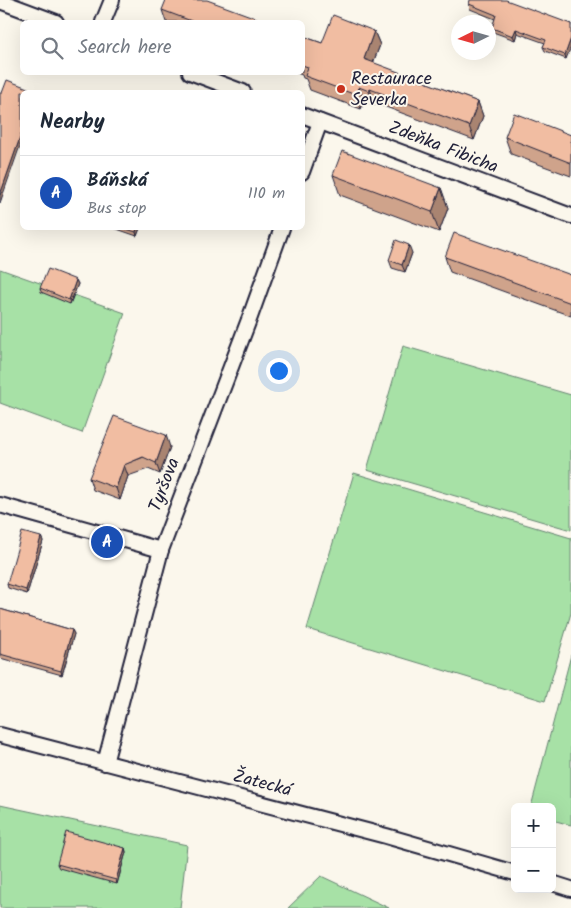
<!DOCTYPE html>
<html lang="en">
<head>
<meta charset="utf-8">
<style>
  body { margin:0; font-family:Kalam,sans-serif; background:#f2f2f3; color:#1f2937 }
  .controls { position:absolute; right:15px; bottom:15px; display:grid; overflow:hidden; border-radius:8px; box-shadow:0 5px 20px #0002 }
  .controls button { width:45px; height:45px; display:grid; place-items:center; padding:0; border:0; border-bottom:1px solid #e0e1e3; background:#fff; color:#1f2937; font:25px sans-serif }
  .compass { position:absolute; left:451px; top:15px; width:45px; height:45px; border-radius:50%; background:#fff; box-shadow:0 5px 20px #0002; rotate:265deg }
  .you { position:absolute; left:278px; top:370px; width:18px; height:18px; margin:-12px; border:4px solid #fff; border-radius:50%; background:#1a73e8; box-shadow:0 0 0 8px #1a73e833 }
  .badge { display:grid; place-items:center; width:32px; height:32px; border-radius:50%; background:#1a73e8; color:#fff; font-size:16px; font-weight:700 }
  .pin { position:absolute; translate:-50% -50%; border:2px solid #fff; box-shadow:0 1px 5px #0006 }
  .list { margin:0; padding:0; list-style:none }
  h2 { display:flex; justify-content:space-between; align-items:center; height:65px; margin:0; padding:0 20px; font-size:21px }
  h2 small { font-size:16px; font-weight:400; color:#747a83 }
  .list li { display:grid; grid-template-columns:32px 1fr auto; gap:15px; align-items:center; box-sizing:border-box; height:75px; padding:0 20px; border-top:1px solid #e0e1e3 }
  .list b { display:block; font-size:19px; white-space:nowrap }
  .list p { margin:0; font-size:16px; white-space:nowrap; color:#747a83 }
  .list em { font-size:16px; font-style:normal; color:#747a83 }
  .icon { flex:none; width:28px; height:28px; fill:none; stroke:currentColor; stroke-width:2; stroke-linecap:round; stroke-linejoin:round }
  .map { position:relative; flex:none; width:571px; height:908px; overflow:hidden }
  .search { position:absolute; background:#fff; box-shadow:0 5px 20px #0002; left:20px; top:20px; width:285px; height:55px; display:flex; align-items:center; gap:12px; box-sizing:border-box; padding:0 18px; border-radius:8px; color:#747a83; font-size:19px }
  .panel { position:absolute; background:#fff; box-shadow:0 5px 20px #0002; left:20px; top:90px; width:285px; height:140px; border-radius:8px }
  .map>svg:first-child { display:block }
  .green { fill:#a7e1a6; stroke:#648270 }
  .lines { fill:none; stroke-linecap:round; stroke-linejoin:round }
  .minor-casing { stroke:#22223b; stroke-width:18 }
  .minor { stroke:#fbf7ec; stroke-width:14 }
  .wall { fill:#cfa38b; stroke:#22223b }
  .shaded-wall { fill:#a98471; stroke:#22223b }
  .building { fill:#f1bda2; stroke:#22223b }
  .poi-dot { fill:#c8321e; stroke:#fbf7ec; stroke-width:2 }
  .labels { text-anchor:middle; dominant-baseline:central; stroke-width:4; stroke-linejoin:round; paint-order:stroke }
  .poi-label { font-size:18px; fill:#22223b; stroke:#fbf7ec; text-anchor:start }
  .street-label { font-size:18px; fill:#22223b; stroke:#fbf7ec }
</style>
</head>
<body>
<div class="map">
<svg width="571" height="908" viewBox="0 0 571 908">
  <rect width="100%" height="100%" fill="#fbf7ec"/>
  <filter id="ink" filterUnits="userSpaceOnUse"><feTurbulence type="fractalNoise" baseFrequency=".02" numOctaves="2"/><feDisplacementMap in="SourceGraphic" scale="10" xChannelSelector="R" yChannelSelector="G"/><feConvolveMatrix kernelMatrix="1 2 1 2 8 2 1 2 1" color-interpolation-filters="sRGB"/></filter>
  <g filter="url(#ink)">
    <g class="green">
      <polygon points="0,269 125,313 82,433 0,403"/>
      <polygon points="403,346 571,395 571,530 367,470"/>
      <polygon points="354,473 571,538 571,613 545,701 307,629"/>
      <polygon points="571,655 571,825 552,820 552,807 531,807"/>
      <polygon points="0,805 187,845 180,908 0,908"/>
      <polygon points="321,876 389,908 288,908"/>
    </g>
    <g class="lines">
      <g class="minor-casing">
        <g id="minor">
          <polyline points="0,1 56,22"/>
          <polyline points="103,22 112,0"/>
          <polyline points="190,72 243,92"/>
          <polyline points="302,115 571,216"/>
          <polyline points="302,172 320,122"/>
          <polyline points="0,505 161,550"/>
          <polyline points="0,735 386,836 515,873"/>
          <polyline points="105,763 161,550 250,317 282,228"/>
          <polyline points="552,883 571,889"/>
        </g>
      </g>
      <use href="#minor" class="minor"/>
    </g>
    <g class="wall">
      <polygon points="469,4 571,24 566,59 545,51 543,47 545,43 517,33 515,40 493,32 492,28 495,19 470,9"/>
      <polygon points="162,10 267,22 166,22"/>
      <polygon points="374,31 380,45 373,63 478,102 483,116 474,140 375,103 374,105 364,101 361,109 310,90 306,79 303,78 302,75 294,72 302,72 302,36 322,43"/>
      <polygon points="571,135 571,176 511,154 505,137"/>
      <polygon points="333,175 441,188 448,208 439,232 340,195"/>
      <polygon points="114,228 140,228 137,236"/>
      <polygon points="412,253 405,272 392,268 389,260"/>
      <polygon points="445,257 571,275 571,316 450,272"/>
      <polygon points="76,280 78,284 70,304 41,292 40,288"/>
      <polygon points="170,447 160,474 148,469 128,476 120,500 93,490 89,478"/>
      <polygon points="41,537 43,541 27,594 8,588 7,584"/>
      <polygon points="0,609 72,630 74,634 62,675 0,658"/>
      <polygon points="125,848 126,852 117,884 59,868 57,864"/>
    </g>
    <g class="shaded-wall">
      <polygon points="516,29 517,33 515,40 513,36"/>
      <polygon points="374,31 380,45 369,73 364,59"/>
      <polygon points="571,38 571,47 566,59 565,55"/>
      <polygon points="359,87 364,101 361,109 356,95"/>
      <polygon points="370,89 375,103 374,105 369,91"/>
      <polygon points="478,102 483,116 474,140 469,126"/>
      <polygon points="22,132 22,140 0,203 0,195"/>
      <polygon points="441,188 448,208 439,232 432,212"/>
      <polygon points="137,228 140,228 137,236 136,232"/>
      <polygon points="409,245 412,253 405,272 402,265"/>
      <polygon points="76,280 78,284 70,304 69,300"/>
      <polygon points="166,435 170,447 160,474 156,463"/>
      <polygon points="124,465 128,476 120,500 116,488"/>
      <polygon points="41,537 43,541 27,594 26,590"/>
      <polygon points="72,630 74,634 62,675 61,671"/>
      <polygon points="125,848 126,852 117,884 116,880"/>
    </g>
    <g class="building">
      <polygon points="166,0 207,0 267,22 194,22 162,10"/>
      <polygon points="470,0 506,0 571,24 571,38 565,55 543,47 546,40 516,29 513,36 492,28 496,15 469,4"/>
      <polygon points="333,15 374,31 364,59 478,102 469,126 370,89 369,91 359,87 356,95 305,76 308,67 302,65 302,36 322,43"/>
      <polygon points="7,80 38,92 22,92 22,132 0,195 0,93 2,93"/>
      <polygon points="514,113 571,135 571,163 505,137"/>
      <polygon points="342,151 441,188 432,212 333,175"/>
      <polygon points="123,228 137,228 136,232"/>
      <polygon points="454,233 571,275 571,303 445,257"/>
      <polygon points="396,240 409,245 402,265 389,260"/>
      <polygon points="48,269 76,280 69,300 40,288"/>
      <polygon points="114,416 166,435 156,463 143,457 124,465 116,488 89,478"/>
      <polygon points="22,532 41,537 26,590 7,584"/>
      <polygon points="0,609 72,630 61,671 0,654"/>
      <polygon points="66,832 125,848 116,880 57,864"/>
    </g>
  </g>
  <circle class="poi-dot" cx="341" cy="89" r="5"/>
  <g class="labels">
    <g class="poi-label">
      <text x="351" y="79">Restaurace<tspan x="351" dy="21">Severka</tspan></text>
    </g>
    <g class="street-label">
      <text transform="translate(443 148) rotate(21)">Zdeňka Fibicha</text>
      <text transform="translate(165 485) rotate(-69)">Tyršova</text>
      <text transform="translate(262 784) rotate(15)">Žatecká</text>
    </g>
  </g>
</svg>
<div class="controls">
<button>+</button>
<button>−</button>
</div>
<svg class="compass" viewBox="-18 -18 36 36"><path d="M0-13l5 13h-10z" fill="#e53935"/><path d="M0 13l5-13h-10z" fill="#747a83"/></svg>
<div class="you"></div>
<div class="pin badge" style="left:107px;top:542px;background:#1a4fb4">A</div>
<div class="search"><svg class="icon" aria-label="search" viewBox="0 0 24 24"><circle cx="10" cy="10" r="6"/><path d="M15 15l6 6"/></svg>Search here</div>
<section class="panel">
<h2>Nearby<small></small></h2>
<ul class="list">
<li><span class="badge" style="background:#1a4fb4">A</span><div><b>Báňská</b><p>Bus stop</p></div><em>110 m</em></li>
</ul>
</section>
</div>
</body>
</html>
